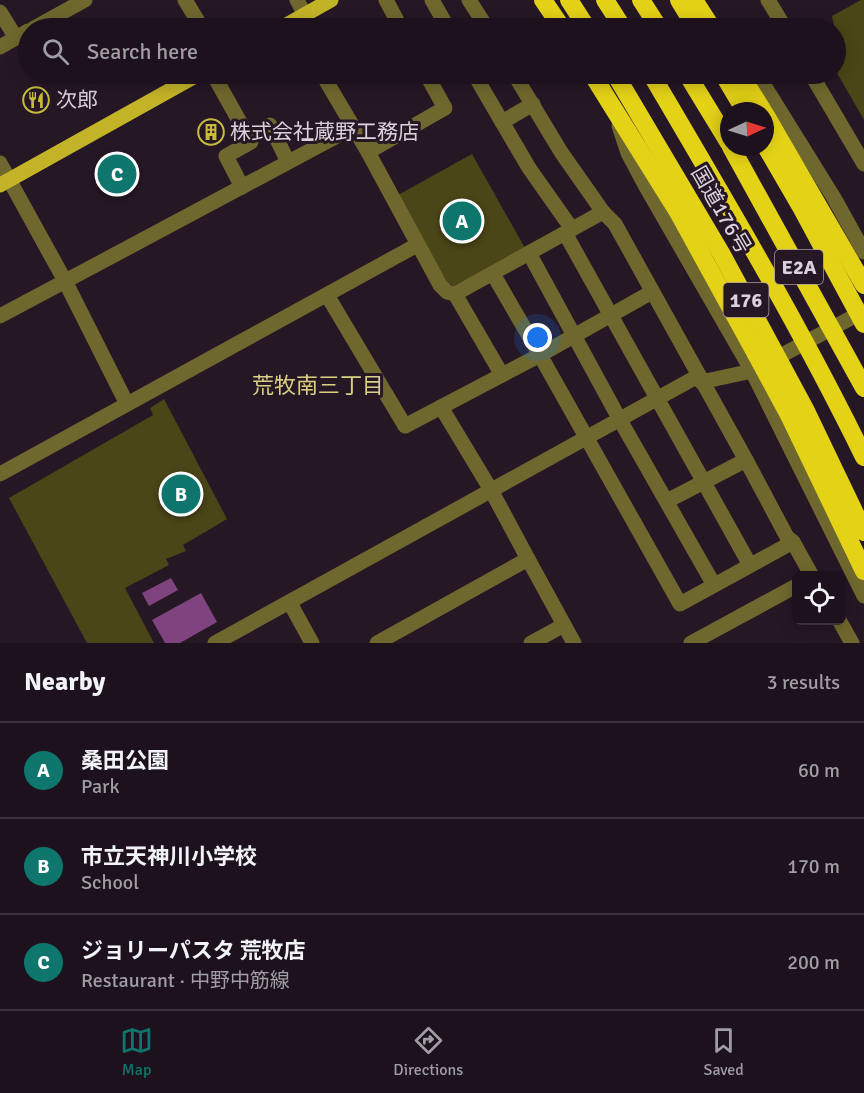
<!DOCTYPE html>
<html lang="en">
<head>
<meta charset="utf-8">
<style>
  body { margin:0; font-family:Signika,"Noto Sans JP",sans-serif; background:#251a25; color:#f1f3f6 }
  .controls { position:absolute; right:18px; bottom:18px; display:grid; overflow:hidden; border-radius:9px; box-shadow:0 3px 15px #0003 }
  .controls button { width:54px; height:54px; display:grid; place-items:center; padding:0; border:0; border-bottom:2px solid #3a313b; background:#1c111c; color:#f1f3f6; font:30px sans-serif }
  .compass { position:absolute; left:720px; top:102px; width:54px; height:54px; border-radius:50%; background:#1c111c; box-shadow:0 3px 15px #0003; rotate:86deg }
  .you { position:absolute; left:538px; top:338px; width:21px; height:21px; margin:-15px; border:4px solid #fff; border-radius:50%; background:#1a73e8; box-shadow:0 0 0 9px #1a73e833 }
  .badge { display:grid; place-items:center; width:39px; height:39px; border-radius:50%; background:#0f766e; color:#fff; font-size:20px; font-weight:700 }
  .pin { position:absolute; translate:-50% -50%; border:3px solid #fff; box-shadow:0 2px 6px #0006 }
  .list { margin:0; padding:0; list-style:none }
  h2 { display:flex; justify-content:space-between; align-items:center; height:78px; margin:0; padding:0 24px; font-size:26px }
  h2 small { font-size:20px; font-weight:400; color:#a09da3 }
  .list li { display:grid; grid-template-columns:39px 1fr auto; gap:18px; align-items:center; box-sizing:border-box; height:96px; padding:0 24px; border-top:2px solid #3a313b }
  .list b { display:block; font-size:22px; white-space:nowrap }
  .list p { margin:0; font-size:20px; white-space:nowrap; color:#a09da3 }
  .list em { font-size:20px; font-style:normal; color:#a09da3 }
  .icon { flex:none; width:33px; height:33px; fill:none; stroke:currentColor; stroke-width:2; stroke-linecap:round; stroke-linejoin:round }
  .map { position:relative; flex:none; width:864px; height:643px; overflow:hidden }
  .search { position:absolute; background:#1c111c; box-shadow:0 3px 15px #0003; left:18px; right:18px; top:18px; height:66px; display:flex; align-items:center; gap:15px; box-sizing:border-box; padding:0 21px; border-radius:33px; color:#a09da3; font-size:22px }
  .sheet { height:366px; background:#1c111c }
  nav { display:flex; justify-content:space-around; align-items:center; box-sizing:border-box; height:84px; border-top:2px solid #3a313b; background:#1c111c; font-size:16px; color:#a09da3 }
  nav a { display:grid; justify-items:center; gap:3px }
  nav .on { color:#0f766e }
  .map>svg:first-child { display:block }
  .green { fill:#4b4617 }
  .water { fill:#7f437f }
  .lines { fill:none; stroke-linecap:round; stroke-linejoin:round }
  .minor { stroke:#6f682e; stroke-width:15 }
  .major { stroke:#c3b427; stroke-width:15 }
  .highway { stroke:#e4d217; stroke-width:18 }
  .highway-bridge { stroke:#e4d217; stroke-width:18 }
  .labels { text-anchor:middle; dominant-baseline:central; stroke-width:6; stroke-linejoin:round; paint-order:stroke }
  .shield { fill:#261725; stroke:#a599a4; stroke-width:1.5 }
  .shield-label { font-size:20px; font-weight:bold; fill:#dbd1da }
  .poi-label { font-size:21px; fill:#dbd1da; stroke:#261725; text-anchor:start }
  .street-label { font-size:21px; fill:#dbd1da; stroke:#261725 }
  .neighbourhood-label { font-size:22px; fill:#d8d081; stroke:#261725 }
</style>
</head>
<body>
<div class="map">
<svg width="864" height="643" viewBox="0 0 864 643">
  <rect width="100%" height="100%" fill="#261725"/>
  <g class="green">
    <polygon points="861,0 864,0 864,120 836,71 836,46 838,44 832,16"/>
    <polygon points="472,154 525,248 454,286 447,283 398,195"/>
    <polygon points="164,399 227,519 183,545 186,551 166,559 169,565 125,588 154,643 87,643 9,498 153,415 150,408"/>
  </g>
  <g class="water">
    <polygon points="171,578 178,590 149,606 142,593"/>
    <polygon points="201,593 217,622 180,643 165,643 152,620"/>
  </g>
  <g class="lines">
    <g class="minor">
      <polyline points="185,0 202,28"/>
      <polyline points="297,0 305,15"/>
      <polyline points="386,0 401,28"/>
      <polyline points="432,0 448,28"/>
      <polyline points="469,0 487,28"/>
      <polyline points="768,0 785,28"/>
      <polyline points="0,12 16,38"/>
      <polyline points="34,28 85,0"/>
      <polyline points="0,47 28,31"/>
      <polyline points="213,74 251,142 226,156 242,187"/>
      <polyline points="322,74 368,152 440,285 447,292 455,294 565,233"/>
      <polyline points="474,74 529,168 572,229"/>
      <polyline points="514,74 561,152 603,212"/>
      <polyline points="757,74 834,198 864,252"/>
      <polyline points="811,74 864,164"/>
      <polyline points="502,122 533,104"/>
      <polyline points="270,125 288,162"/>
      <polyline points="619,126 628,153 645,185 752,371 864,596"/>
      <polyline points="368,152 445,108 426,74"/>
      <polyline points="0,163 65,281 127,404"/>
      <polyline points="529,253 620,420 714,585"/>
      <polyline points="493,274 540,355 652,292"/>
      <polyline points="455,294 502,375"/>
      <polyline points="327,295 405,426 540,355 680,604 793,542"/>
      <polyline points="0,316 354,127"/>
      <polyline points="701,382 752,371 864,311"/>
      <polyline points="441,407 491,490 528,559"/>
      <polyline points="0,474 417,245"/>
      <polyline points="667,501 746,460"/>
      <polyline points="750,565 565,233 603,212 615,224 746,460 787,537 793,542 812,576"/>
      <polyline points="290,603 312,643"/>
      <polyline points="839,620 852,643"/>
      <polyline points="215,643 698,376"/>
      <polyline points="377,643 528,559 574,643"/>
      <polyline points="531,643 564,625"/>
      <polyline points="691,643 796,586"/>
    </g>
    <g class="major">
      <polyline points="281,28 331,0"/>
      <polyline points="0,185 199,74"/>
    </g>
    <g class="highway">
      <polyline points="543,0 562,28"/>
      <polyline points="569,0 587,28"/>
      <polyline points="605,0 623,28"/>
      <polyline points="641,0 659,28"/>
      <polyline points="679,0 696,28"/>
      <polyline points="694,0 712,28"/>
      <polyline points="592,74 678,212 756,354"/>
      <polyline points="687,74 729,143"/>
      <polyline points="723,74 745,111"/>
      <polyline points="740,74 763,111"/>
      <polyline points="765,114 864,285"/>
    </g>
    <g class="highway-bridge">
      <polyline points="615,74 721,253 805,409 864,532"/>
      <path d="M 651,74 C 725,200 800,326 864,457"/>
      <polyline points="765,145 801,207 864,324"/>
      <polyline points="731,147 864,388"/>
      <polyline points="756,354 790,417 864,571"/>
    </g>
  </g>
  <defs>
    <g id="restaurant-ring" transform="scale(1.35)"><circle r="9.5" fill="#261725" stroke="#c8bb3b" stroke-width="1.5"/><path d="M-5-6h1v4h1v-4h1v4h1v-4h1v5L-1.5 .5V6h-2V.5L-5-1ZM5-6V6H3V1.5H1.5Q1.5-4 5-6Z" fill="#c8bb3b"/></g>
    <g id="building-ring" transform="scale(1.35)"><circle r="9.5" fill="#261725" stroke="#c8bb3b" stroke-width="1.5"/><path d="M-4-6H4V6H1V3H-1V6H-4ZM-2.5-4.3h1.7v1.8h-1.7ZM.8-4.3h1.7v1.8H.8ZM-2.5-1h1.7V.8h-1.7ZM.8-1h1.7V.8H.8Z" fill="#c8bb3b"/></g>
  </defs>
  <g fill-rule="evenodd">
    <use href="#restaurant-ring" x="36" y="100"/>
    <use href="#building-ring" x="211" y="132"/>
  </g>
  <g class="labels">
    <g class="shield">
      <rect x="775" y="250" width="48" height="34" rx="4.5"/>
      <rect x="723.5" y="283" width="45" height="34" rx="4.5"/>
    </g>
    <g class="shield-label">
      <text x="799" y="267">E2A</text>
      <text x="746" y="300">176</text>
    </g>
    <g class="poi-label">
      <text x="56" y="100">次郎</text>
      <text x="230" y="132">株式会社蔵野工務店</text>
    </g>
    <g class="street-label">
      <text transform="translate(721 210) rotate(60)">国道176号</text>
    </g>
    <g class="neighbourhood-label">
      <text x="318" y="385">荒牧南三丁目</text>
    </g>
  </g>
</svg>
<div class="controls">
<button><svg class="icon" aria-label="locate" viewBox="0 0 24 24"><circle cx="12" cy="12" r="6"/><path d="M12 2v4M12 18v4M2 12h4M18 12h4"/></svg></button>
</div>
<svg class="compass" viewBox="-18 -18 36 36"><path d="M0-13l5 13h-10z" fill="#e53935"/><path d="M0 13l5-13h-10z" fill="#a09da3"/></svg>
<div class="you"></div>
<div class="pin badge" style="left:462px;top:221px">A</div>
<div class="pin badge" style="left:181px;top:494px">B</div>
<div class="pin badge" style="left:117px;top:174px">C</div>
<div class="search"><svg class="icon" aria-label="search" viewBox="0 0 24 24"><circle cx="10" cy="10" r="6"/><path d="M15 15l6 6"/></svg>Search here</div>
</div>
<section class="sheet">
<h2>Nearby<small>3 results</small></h2>
<ul class="list">
<li><span class="badge">A</span><div><b>桑田公園</b><p>Park</p></div><em>60 m</em></li>
<li><span class="badge">B</span><div><b>市立天神川小学校</b><p>School</p></div><em>170 m</em></li>
<li><span class="badge">C</span><div><b>ジョリーパスタ 荒牧店</b><p>Restaurant · 中野中筋線</p></div><em>200 m</em></li>
</ul>
</section>
<nav>
<a class="on"><svg class="icon" aria-label="map" viewBox="0 0 24 24"><path d="M3 6l6-2 6 2 6-2v14l-6 2-6-2-6 2zM9 4v14M15 6v14"/></svg>Map</a>
<a><svg class="icon" aria-label="directions" viewBox="0 0 24 24"><path d="M12 3l9 9-9 9-9-9zM9 14v-3h6M13 9l2 2-2 2"/></svg>Directions</a>
<a><svg class="icon" aria-label="saved" viewBox="0 0 24 24"><path d="M7 4h10v16l-5-4-5 4z"/></svg>Saved</a>
</nav>
</body>
</html>
